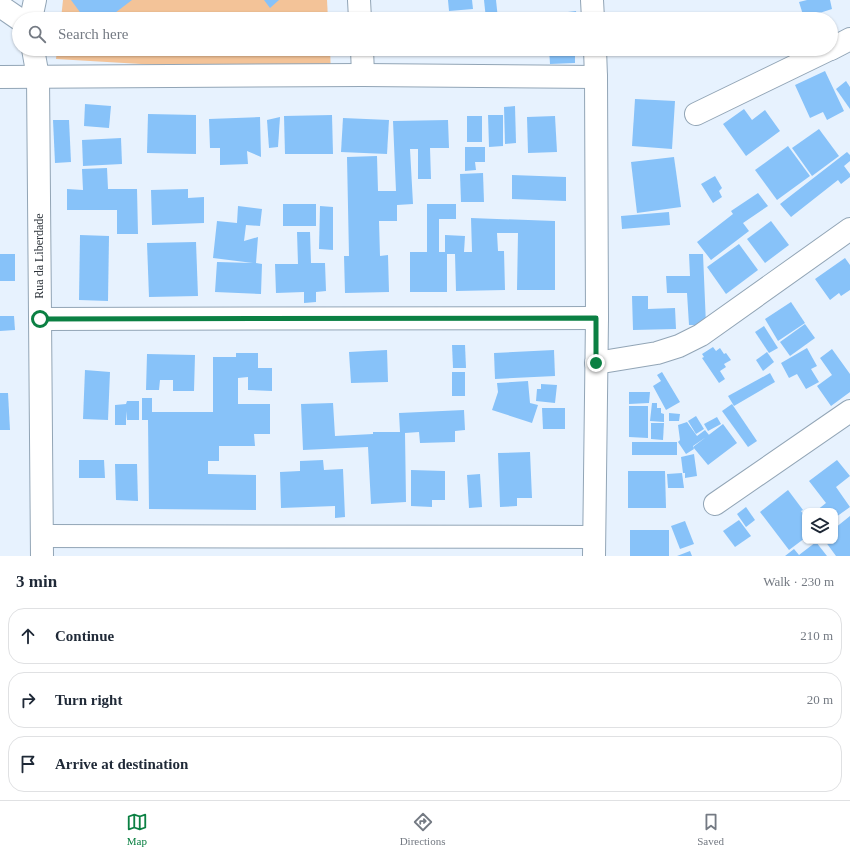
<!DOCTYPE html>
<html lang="en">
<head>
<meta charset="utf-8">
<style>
  body { margin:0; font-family:Georgia,serif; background:#f6f6f7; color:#1f2937 }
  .controls { position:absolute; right:12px; bottom:12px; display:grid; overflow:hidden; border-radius:8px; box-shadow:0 1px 3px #0004 }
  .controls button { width:36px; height:36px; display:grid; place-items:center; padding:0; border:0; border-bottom:1px solid #e0e1e3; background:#fff; color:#1f2937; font:20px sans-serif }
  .stop { position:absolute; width:12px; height:12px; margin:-9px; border:3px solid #0b8043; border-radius:50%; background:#fff }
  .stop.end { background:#0b8043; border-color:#fff; box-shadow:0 1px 4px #0008 }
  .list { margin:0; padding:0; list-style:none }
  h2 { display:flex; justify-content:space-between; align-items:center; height:52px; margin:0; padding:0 16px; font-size:17px }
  h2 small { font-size:13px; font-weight:400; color:#747a83 }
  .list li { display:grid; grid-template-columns:26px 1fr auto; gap:12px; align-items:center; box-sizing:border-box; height:56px; margin:0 8px 8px; padding:0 8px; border:1px solid #e0e1e3; border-radius:16px }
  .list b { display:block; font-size:15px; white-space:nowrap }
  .list em { font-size:13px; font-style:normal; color:#747a83 }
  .icon { flex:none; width:22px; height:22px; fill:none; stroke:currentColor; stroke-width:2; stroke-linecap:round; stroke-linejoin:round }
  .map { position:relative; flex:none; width:850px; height:556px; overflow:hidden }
  .search { position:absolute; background:#fff; box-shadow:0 1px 3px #0004; left:12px; right:12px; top:12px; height:44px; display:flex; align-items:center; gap:10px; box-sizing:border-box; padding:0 14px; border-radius:22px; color:#747a83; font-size:15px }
  .sheet { height:244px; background:#fff }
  nav { display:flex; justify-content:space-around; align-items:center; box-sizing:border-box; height:56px; border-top:1px solid #e0e1e3; background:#fff; font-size:11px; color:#747a83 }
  nav a { display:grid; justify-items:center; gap:2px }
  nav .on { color:#0b8043 }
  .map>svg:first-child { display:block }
  .green { fill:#f3c398 }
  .building { fill:#87c2f9 }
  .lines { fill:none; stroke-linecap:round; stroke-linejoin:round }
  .minor-casing { stroke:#92a5b6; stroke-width:24 }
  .minor { stroke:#fff; stroke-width:22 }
  .route { stroke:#0b8043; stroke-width:5 }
  .labels { text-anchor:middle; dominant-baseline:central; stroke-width:3; stroke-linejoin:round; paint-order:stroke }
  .street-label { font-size:12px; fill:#2c333a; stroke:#fff }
</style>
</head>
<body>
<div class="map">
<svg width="850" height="556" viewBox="0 0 850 556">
  <rect width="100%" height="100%" fill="#e7f2fe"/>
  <g class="green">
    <polygon points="63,0 327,0 328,19 61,19"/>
    <polygon points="57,49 330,49 331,75 56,59"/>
  </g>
  <g class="building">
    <polygon points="71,0 132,0 107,19 85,19"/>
    <polygon points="264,0 279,0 270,8"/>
    <polygon points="448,0 472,0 473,9 449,11"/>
    <polygon points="484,0 496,0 498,19 486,19"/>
    <polygon points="807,0 830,0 832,9 804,18 799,2"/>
    <polygon points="576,11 577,19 543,19 543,15"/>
    <polygon points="549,49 575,49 575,63 550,64"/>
    <polygon points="825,71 844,111 827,120 823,112 810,118 795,85"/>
    <polygon points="846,81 850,87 850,109 836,89"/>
    <polygon points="635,99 675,101 672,149 632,146"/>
    <polygon points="85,104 111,106 109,128 84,126"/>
    <polygon points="515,106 516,143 505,144 504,107"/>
    <polygon points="744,109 752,120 765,110 780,131 746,156 723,124"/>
    <polygon points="148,114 196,115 196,154 147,153"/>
    <polygon points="332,115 333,154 285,154 284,116"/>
    <polygon points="488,115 503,115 503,146 489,147"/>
    <rect x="467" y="116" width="15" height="26"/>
    <polygon points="555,116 557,152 528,153 527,117"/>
    <polygon points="260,117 261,157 247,151 248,164 220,165 220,148 210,148 209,119"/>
    <polygon points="280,117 278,147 269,148 267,120"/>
    <polygon points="343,118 389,120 387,154 341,152"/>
    <polygon points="53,120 69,120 71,162 55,163"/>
    <polygon points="448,120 449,148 430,148 431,179 418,179 418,149 410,149 413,204 397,205 397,221 379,221 380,256 388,255 389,292 345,293 344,256 349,256 347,157 377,156 378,191 396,191 393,121"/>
    <polygon points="819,129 839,156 812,176 792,148"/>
    <polygon points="121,138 122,164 83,166 82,140"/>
    <polygon points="788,146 810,176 777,200 755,170"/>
    <polygon points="465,147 485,147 485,162 475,162 476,170 465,171"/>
    <polygon points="847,152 850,155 850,161 844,166 850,174 850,177 841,184 838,180 791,217 780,204"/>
    <polygon points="674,157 681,207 637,213 631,162"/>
    <polygon points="107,168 108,189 137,189 138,234 117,234 117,210 67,210 67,189 83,190 82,169"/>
    <polygon points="483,173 484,202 461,202 460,174"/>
    <polygon points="512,175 566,177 566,201 512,199"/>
    <polygon points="715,176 722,188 719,191 722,197 713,203 701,184"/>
    <polygon points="188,189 188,198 204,197 204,223 152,225 151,190"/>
    <polygon points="758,193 768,206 743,223 749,231 711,260 697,242 733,214 731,211"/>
    <rect x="283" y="204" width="33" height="22"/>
    <polygon points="427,204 456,204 456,219 439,219 439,252 445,252 445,235 465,236 464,252 472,252 471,218 555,221 555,290 517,290 518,233 497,233 498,251 504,251 505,290 456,291 455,254 447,254 447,292 410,292 410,252 427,252"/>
    <polygon points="238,206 262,209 260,226 246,225 244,241 258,237 256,263 262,264 261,294 215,292 217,262 253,263 213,258 217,221 237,223"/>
    <polygon points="320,206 333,207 333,250 319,249"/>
    <polygon points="669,212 670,225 622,229 621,216"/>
    <polygon points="771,221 789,245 765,263 747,239"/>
    <polygon points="297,232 310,232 311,263 325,263 326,291 316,292 316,302 304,303 304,292 276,293 275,264 298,264"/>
    <polygon points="80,235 109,236 108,301 79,300"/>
    <polygon points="196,242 198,296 149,297 147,243"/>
    <polygon points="739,244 758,270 726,294 707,267"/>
    <rect x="0" y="254" width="15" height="27"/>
    <polygon points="689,254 703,254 706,325 689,325 687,293 667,293 666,276 690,276"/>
    <polygon points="845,258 850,265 850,290 841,296 839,293 830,300 815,279"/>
    <polygon points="632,296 648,296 648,309 675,308 676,329 633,330"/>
    <polygon points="791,302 805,323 778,341 765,319"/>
    <polygon points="0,316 14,316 15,330 0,331"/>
    <polygon points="805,324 815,338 790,356 780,342"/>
    <polygon points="764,326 778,348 769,353 755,332"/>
    <polygon points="452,345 465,345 466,368 453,368"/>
    <polygon points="713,347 716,351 720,348 724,354 726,353 731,360 724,364 726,367 720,371 725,379 719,383 702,358 704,357 702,354"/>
    <polygon points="807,348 817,366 811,369 819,382 806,389 797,374 789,378 781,363"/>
    <polygon points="832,349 850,374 850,392 831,406 817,386 832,375 820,358"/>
    <polygon points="387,350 388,382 351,383 349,352"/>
    <polygon points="554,350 555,376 495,379 494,353"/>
    <polygon points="767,352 774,362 763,371 756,360"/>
    <polygon points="236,353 258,353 258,368 272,368 272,391 248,390 248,377 238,378 238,404 270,404 270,434 254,434 255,446 219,446 219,461 208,461 208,474 256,475 256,510 149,509 148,420 142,420 142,398 152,398 152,412 213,412 213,357 236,357"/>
    <polygon points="147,354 195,355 194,391 173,391 173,380 160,380 159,390 146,390"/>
    <polygon points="85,370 110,372 108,420 83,419"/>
    <rect x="452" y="372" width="13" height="24"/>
    <polygon points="662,372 680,402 666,410 653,386 661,381 657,375"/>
    <polygon points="770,373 775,382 734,406 728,396"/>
    <polygon points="528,381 530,403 538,405 532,423 492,410 498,392 497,383"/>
    <polygon points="541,384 557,385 555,403 536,401 537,389 541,389"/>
    <polygon points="629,392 650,392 649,403 629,404"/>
    <polygon points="0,393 8,393 10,430 0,430"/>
    <polygon points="127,401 139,401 139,420 127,420 126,411 126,425 115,425 115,405 126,404"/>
    <polygon points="333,403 335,436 373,434 373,432 400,432 399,413 464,410 465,430 455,431 455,442 420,443 419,432 405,433 406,502 371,504 368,447 303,450 301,404"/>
    <polygon points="652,403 657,403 657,408 661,408 661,413 664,414 664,422 650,421"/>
    <polygon points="732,404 757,441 748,447 722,411"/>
    <polygon points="629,406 648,406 648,438 629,437"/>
    <polygon points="542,408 565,408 565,429 543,429"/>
    <polygon points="669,413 680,414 679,421 669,421"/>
    <polygon points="696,416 704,429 696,434 688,421"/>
    <polygon points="717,417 721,424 708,431 704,424"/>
    <polygon points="687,422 697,436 705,430 709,435 693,446 693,447 723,424 737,443 708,465 693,447 694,449 686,454 678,442 680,440 678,425"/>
    <polygon points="651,423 664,423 663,440 651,439"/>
    <rect x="632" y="442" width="45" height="13"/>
    <polygon points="530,452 532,498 517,498 517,506 500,507 498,453"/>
    <polygon points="694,454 697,476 685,478 685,473 683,473 681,457"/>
    <polygon points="79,460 104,460 105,478 79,478"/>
    <polygon points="323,460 324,470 343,469 345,517 335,518 335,506 281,508 280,472 300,471 300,461"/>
    <polygon points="837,460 850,476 836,487 850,507 836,517 835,511 816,511 826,503 809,481"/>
    <polygon points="115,464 137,464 138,501 116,500"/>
    <polygon points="411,470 445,471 445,500 432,500 432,507 411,506"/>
    <polygon points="628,471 665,471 666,508 628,508"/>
    <polygon points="682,473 684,488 668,488 667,474"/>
    <polygon points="480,474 482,507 469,508 467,475"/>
    <polygon points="788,490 803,510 801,511 805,516 805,538 789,550 760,512"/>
    <polygon points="746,507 755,520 746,527 737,514"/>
    <polygon points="850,516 850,556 836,556 825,541 835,541 835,528"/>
    <polygon points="739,520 751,536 735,547 723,531"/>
    <polygon points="685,521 694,544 680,549 671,526"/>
    <rect x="630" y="530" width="39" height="26"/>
    <polygon points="816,542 827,556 785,556 794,549 799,555"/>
    <polygon points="690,551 692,556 677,556"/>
  </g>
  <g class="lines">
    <g class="minor-casing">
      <g id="minor">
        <polyline points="359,0 360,19"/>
        <polyline points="592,0 593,19"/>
        <polyline points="0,6 19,19"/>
        <polyline points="31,19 35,0"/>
        <polyline points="33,49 38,77 42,556"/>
        <polyline points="362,49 363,75"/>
        <polyline points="831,49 850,39"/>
        <polyline points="0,77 363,75 596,77"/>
        <polyline points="696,114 830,49"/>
        <polyline points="40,319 597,318"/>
        <polyline points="596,363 657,353 679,346 701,335 850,229"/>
        <polyline points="715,504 850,411"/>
        <polyline points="42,536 594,537"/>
        <polyline points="594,556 597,318 596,77 595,49"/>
      </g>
    </g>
    <use href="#minor" class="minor"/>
  </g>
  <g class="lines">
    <polyline class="route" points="40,319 596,318 596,363"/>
  </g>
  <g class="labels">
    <g class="street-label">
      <text transform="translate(39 256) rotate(-90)">Rua da Liberdade</text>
    </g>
  </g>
</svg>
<div class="controls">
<button><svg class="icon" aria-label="layers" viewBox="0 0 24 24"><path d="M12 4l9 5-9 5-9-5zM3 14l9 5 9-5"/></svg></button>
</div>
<div class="stop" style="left:40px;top:319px"></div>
<div class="stop end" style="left:596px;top:363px"></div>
<div class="search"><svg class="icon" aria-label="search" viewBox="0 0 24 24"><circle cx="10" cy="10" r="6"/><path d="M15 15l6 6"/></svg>Search here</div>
</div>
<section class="sheet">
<h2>3 min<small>Walk · 230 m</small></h2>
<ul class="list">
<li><svg class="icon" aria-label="ahead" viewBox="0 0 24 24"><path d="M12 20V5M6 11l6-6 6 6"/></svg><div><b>Continue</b></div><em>210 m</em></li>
<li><svg class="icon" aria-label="right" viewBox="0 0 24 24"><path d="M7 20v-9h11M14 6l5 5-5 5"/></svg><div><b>Turn right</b></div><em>20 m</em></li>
<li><svg class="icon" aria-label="arrive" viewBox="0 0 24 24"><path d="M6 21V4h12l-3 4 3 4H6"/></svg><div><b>Arrive at destination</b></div></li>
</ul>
</section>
<nav>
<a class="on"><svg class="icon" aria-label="map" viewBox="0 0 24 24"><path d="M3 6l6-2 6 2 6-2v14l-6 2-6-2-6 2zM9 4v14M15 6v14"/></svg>Map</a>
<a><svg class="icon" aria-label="directions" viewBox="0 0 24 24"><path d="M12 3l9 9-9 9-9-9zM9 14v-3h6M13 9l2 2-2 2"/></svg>Directions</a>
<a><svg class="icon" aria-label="saved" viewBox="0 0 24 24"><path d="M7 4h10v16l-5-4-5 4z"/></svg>Saved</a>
</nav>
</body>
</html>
